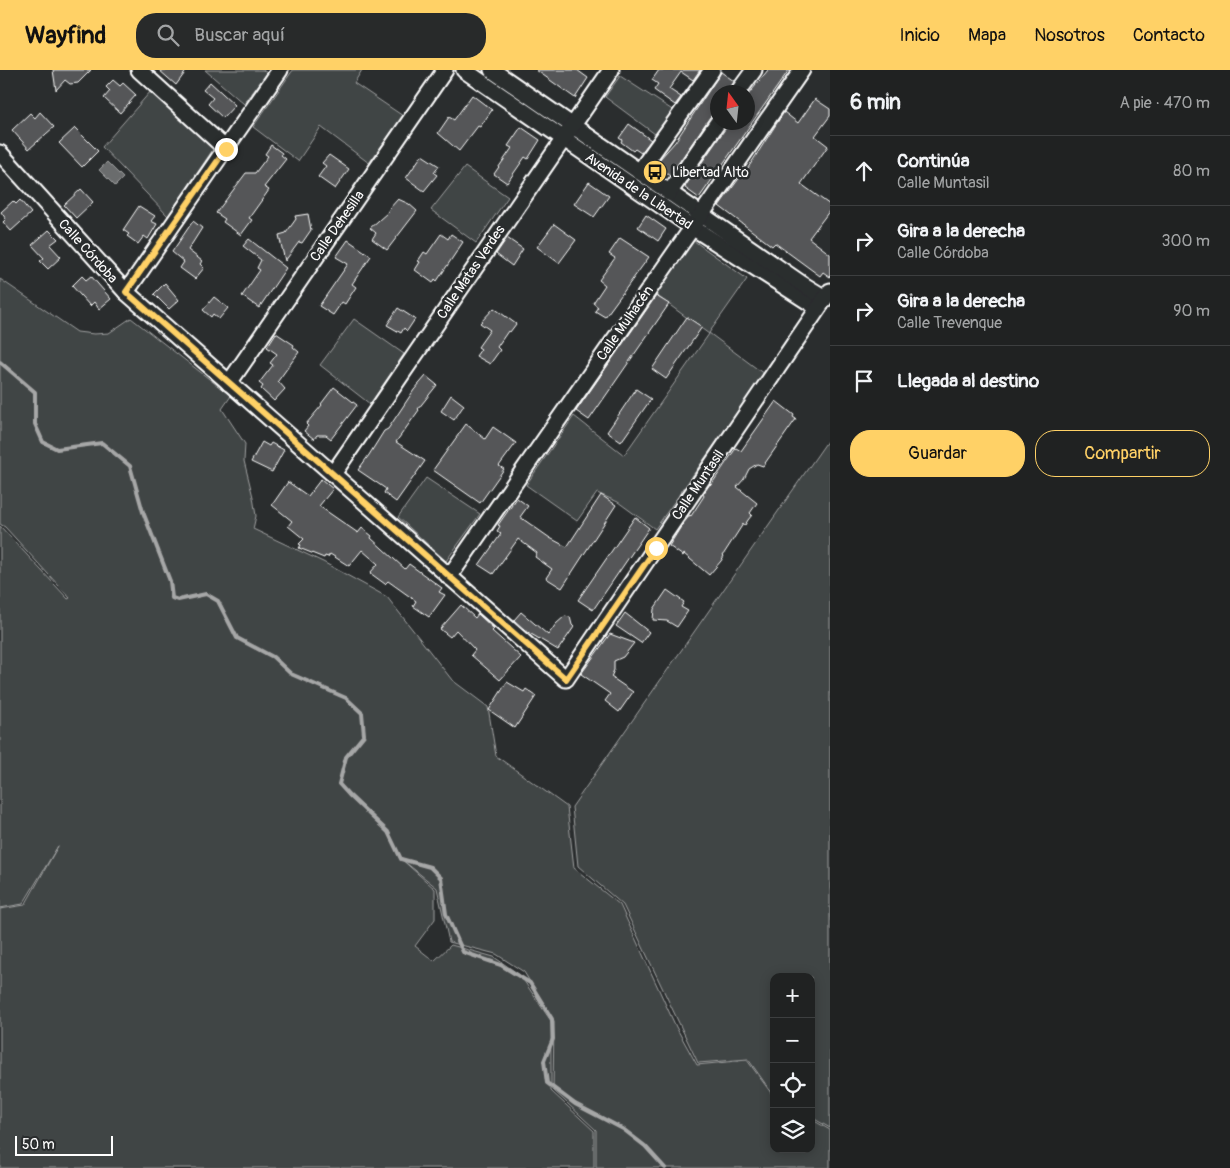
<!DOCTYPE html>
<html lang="es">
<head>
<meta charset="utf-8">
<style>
  body { margin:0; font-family:Pangolin,sans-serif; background:#282a2a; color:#f1f3f6 }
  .controls { position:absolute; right:15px; bottom:15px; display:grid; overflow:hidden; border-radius:10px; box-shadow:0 2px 12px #0003 }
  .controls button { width:45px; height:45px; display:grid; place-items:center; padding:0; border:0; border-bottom:1px solid #3d3f40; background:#202222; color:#f1f3f6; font:25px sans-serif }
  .compass { position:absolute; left:710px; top:15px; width:45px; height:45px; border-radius:50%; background:#202222; box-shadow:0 2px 12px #0003; rotate:345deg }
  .scale { position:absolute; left:15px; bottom:12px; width:98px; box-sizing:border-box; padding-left:5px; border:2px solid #fff; border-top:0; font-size:14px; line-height:18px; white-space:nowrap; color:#fff; -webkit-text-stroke:4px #2a2d2e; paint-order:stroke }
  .stop { position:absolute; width:15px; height:15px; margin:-11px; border:4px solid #ffd166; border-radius:50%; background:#fff }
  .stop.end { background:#ffd166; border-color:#fff; box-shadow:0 1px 5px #0008 }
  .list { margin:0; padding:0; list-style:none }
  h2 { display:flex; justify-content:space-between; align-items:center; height:65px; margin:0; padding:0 20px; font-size:21px }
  h2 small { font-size:16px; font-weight:400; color:#a2a4a5 }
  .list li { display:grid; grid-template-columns:32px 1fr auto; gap:15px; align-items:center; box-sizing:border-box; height:70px; padding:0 20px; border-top:1px solid #3d3f40 }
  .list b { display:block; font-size:19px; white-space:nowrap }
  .list p { margin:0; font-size:16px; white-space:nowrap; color:#a2a4a5 }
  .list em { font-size:16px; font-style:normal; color:#a2a4a5 }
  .actions { display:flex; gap:10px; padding:15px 20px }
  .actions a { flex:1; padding:11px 0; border:1px solid #ffd166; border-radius:20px; text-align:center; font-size:18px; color:#ffd166 }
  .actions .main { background:#ffd166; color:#111 }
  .icon { flex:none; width:28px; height:28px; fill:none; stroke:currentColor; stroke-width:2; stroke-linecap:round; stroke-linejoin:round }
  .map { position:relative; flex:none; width:830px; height:1098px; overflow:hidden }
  header { display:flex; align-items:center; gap:30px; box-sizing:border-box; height:70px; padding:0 25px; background:#ffd166; color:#111 }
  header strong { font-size:24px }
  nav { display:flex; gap:28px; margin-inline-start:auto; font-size:18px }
  .search { width:350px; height:45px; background:#282a2a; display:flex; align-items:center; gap:12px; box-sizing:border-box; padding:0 18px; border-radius:20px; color:#a2a4a5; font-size:19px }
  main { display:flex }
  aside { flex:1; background:#202222 }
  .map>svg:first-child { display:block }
  .green { fill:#414445; stroke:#a0a2a2 }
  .water { fill:#6a6c6d; stroke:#a6a7a7 }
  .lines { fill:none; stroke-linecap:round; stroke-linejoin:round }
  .stream { stroke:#a6a7a7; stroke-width:4 }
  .building { fill:#555758; stroke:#fff }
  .minor-casing { stroke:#fff; stroke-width:19 }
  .minor { stroke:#2a2d2e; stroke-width:15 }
  .route { stroke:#ffd166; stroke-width:6 }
  .labels { text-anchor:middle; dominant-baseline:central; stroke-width:5; stroke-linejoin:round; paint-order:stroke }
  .poi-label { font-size:14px; fill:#fff; stroke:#2a2d2e; text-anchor:start }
  .street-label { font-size:14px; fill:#fff; stroke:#2a2d2e }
</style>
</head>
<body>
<header>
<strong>Wayfind</strong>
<div class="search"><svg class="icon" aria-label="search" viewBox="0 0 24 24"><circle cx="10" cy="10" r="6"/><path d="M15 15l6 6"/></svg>Buscar aquí</div>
<nav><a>Inicio</a><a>Mapa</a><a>Nosotros</a><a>Contacto</a></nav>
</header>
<main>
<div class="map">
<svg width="830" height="1098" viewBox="0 0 830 1098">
  <rect width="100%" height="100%" fill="#2a2d2e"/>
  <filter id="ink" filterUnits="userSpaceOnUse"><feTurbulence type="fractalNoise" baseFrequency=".02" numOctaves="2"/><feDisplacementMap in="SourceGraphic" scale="10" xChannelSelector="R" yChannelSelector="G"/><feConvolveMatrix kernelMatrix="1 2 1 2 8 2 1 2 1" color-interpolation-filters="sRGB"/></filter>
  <g filter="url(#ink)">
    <g class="green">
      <polygon points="205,0 263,0 267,3 244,34"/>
      <polygon points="293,0 362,0 354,13 403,46 369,93 321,57 298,91 253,57"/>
      <polygon points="620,6 677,43 659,67 605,27"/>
      <polygon points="151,21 214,78 168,146 102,77"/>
      <polygon points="465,97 508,127 476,173 431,140"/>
      <polygon points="690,168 747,209 709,263 764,304 655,459 618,432 597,423 577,451 526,415 574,346 624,385 709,264 652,222"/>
      <polygon points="0,209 77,262 94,264 109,263 131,248 231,326 222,339 245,374 244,391 253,427 256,446 253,459 323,492 387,527 452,610 488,637 496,686 567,737 574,798 620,835 676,957 697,995 747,990 774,1027 774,1079 811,1079 811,1049 830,1060 830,1098 596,1098 596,1060 553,1020 554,951 524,902 496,884 449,872 437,818 400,788 435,819 435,849 415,876 434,891 451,875 494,887 520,905 551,951 551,1021 594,1061 594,1098 0,1098 0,839 25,835 58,776 23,834 0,838 0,456 68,529 70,528 5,457 0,454"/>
      <polygon points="354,249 404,284 370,334 320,295"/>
      <polygon points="830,367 830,1058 811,1047 811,907 774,907 774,1026 748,989 698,993 623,835 578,796 572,737"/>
      <polygon points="426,408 480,444 446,491 398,447"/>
    </g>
    <polygon class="water" points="107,92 123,108 115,116 99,100"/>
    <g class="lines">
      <polyline class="stream" points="0,292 35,322 35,354 43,372 57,379 102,373 130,396 143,442 170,511 172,528 178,530 206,524 218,531 237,568 273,587 291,604 346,628 362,643 364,665 346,687 339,714 349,725 388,762 401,789 430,797 441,808 446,844 463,882 501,895 530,913 552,949 553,969 544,991 547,1013 575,1034 623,1059 645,1076 665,1098"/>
    </g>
    <g class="building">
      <polygon points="53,0 91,0 78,13 70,14 65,10 56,20"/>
      <polygon points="159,0 187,0 176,15"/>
      <polygon points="536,0 577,0 588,8 575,28"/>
      <polygon points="659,0 700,0 693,10 681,2 669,19 681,27 675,35 654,20 658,14 652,10"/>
      <polygon points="768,0 789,0 699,128 685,118 686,115 730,52 748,52 748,25"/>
      <polygon points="721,2 734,11 729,22 718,22 718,43 710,47 670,106 659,98 661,94 659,90 675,72"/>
      <polygon points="113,10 120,16 123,13 136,25 120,43 104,28 110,21 106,17"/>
      <polygon points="210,12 235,35 223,48 208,34 213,28 203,20"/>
      <polygon points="472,25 492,40 480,57 478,56 459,81 438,63 449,47 454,50"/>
      <polygon points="815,29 830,39 830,46 815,66 828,76 801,114 830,135 830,140 809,168 830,184 830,207 823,202 820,206 775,173 772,176 719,136 743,103 744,104 784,42 798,53"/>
      <polygon points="40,42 54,57 29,79 12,60 30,43 35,48"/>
      <polygon points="629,54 651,70 641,83 635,79 633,81 621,72 622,70 619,68"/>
      <polygon points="521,57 540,70 528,89 525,87 507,113 494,104 512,78 508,76"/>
      <polygon points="75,58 98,81 82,97 59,73"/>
      <polygon points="271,75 282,83 281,85 286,89 264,117 269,120 249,148 252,150 241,165 223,152 225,149 216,143 246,103 255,103 268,86 265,84"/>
      <polygon points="329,85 349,99 335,119 318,107 326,96 322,93"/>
      <polygon points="422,85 439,96 434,103 437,105 424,121 406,108"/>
      <polygon points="589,112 609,126 594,147 574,134"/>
      <polygon points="81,119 93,132 76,148 64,135"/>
      <polygon points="398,129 409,134 417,141 387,180 372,169 376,163 370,158 387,143 389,139"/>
      <polygon points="20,130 31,143 11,161 3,152 6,149 1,142 13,131 16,134"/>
      <polygon points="139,136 155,146 151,151 157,154 148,169 144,166 138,174 127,166 129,164 123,160"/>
      <polygon points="308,144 311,160 302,173 299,172 285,191 279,165 286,163 296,149 295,146"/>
      <polygon points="646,145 666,159 658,171 638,157"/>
      <polygon points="193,151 202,158 188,180 202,191 200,194 204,198 195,209 180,198 184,192 172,182"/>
      <polygon points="554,154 576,170 559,193 537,177"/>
      <polygon points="49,160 58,169 50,175 61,187 48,199 40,191 44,188 32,175"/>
      <polygon points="441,164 448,169 451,164 463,172 437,211 435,209 433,213 415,200 420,192 418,191 424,182 427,184"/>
      <polygon points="507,168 523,179 512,196 496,184"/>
      <polygon points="620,168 649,187 605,247 595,241 598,237 593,233 605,215 599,210 615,188 609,184"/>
      <polygon points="249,169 286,198 259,238 242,226 260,200 257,198 261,190 243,176"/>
      <polygon points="348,170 371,186 352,214 356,217 345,234 342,232 333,245 319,236 348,194 336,187"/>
      <polygon points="82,206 86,210 91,206 111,229 99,239 94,232 90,236 72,216"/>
      <polygon points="165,213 179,230 169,239 154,224"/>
      <polygon points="656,226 669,234 589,350 576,341"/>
      <polygon points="214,227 228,238 219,249 213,244 211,247 203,240"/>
      <polygon points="398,238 415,249 407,261 404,258 401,263 387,255"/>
      <polygon points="494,238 516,254 510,262 508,261 497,277 500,280 490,294 476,286 481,279 478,277 490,260 480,253"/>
      <polygon points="687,247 702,257 666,309 652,299"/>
      <polygon points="276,263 294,275 293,277 299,282 278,311 285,319 274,331 261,319 263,316 259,313 273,295 270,293 277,284 267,277"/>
      <polygon points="426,306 437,315 418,339 419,340 396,372 425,391 396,432 384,423 386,419 358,400 369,385 384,361 388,359 414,320"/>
      <polygon points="334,317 357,335 331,369 326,365 317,365 314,369 304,361 308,356 306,354 322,335 321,334"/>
      <polygon points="636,319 651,329 621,372 607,362"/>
      <polygon points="451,325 464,335 454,350 441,341"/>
      <polygon points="776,331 794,345 793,347 796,349 763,396 757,394 749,399 744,409 737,417 757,433 750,443 752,445 748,450 745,455 743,454 723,485 724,486 721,491 709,505 684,484 683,486 669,476 682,455 690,445 691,446 704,426 703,424 710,414 711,415 736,378 741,381"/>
      <polygon points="466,354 485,369 493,357 516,373 499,396 504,399 480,433 433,400"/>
      <polygon points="262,372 269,376 271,373 284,380 272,402 251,392"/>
      <polygon points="321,409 333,419 319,436 358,463 362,458 372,466 371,468 405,499 409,494 442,518 439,522 445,525 429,547 413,536 416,531 388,511 385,514 370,503 378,494 362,480 349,496 330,484 328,487 325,486 324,488 299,478 301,475 299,474 304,469 288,456 292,451 272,435 288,412 308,426"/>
      <polygon points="601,425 616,435 562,518 546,508 552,499 535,487 537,483 518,469 493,504 479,495 501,464 497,461 500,456 498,455 517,428 528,436 520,447 550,468 567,477"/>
      <polygon points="635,447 649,458 593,540 578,530"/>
      <polygon points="667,520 684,532 681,537 688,541 677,557 667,551 653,550 654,539"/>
      <polygon points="461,535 475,548 478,544 494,559 492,561 521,587 500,610 471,585 475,580 456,560 450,567 440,559"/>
      <polygon points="521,542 548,565 556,554 565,546 570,547 572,555 574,557 558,580 526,561 514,550"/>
      <polygon points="625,543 649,562 641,573 616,556"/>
      <polygon points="610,564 634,573 623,587 614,591 614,600 611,607 633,622 619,642 605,631 610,624 581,604"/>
      <polygon points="507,612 524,622 526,619 536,626 515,658 489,640"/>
    </g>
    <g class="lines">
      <g class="minor-casing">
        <g id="minor">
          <polyline points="139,0 226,79"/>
          <polyline points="464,0 692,157 818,238"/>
          <polyline points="492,0 802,214 825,228"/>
          <polyline points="738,22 754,0"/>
          <polyline points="0,83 126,222 566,609 830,221"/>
          <polyline points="639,102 712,0"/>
          <polyline points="669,123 718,52"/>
          <polyline points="126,222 280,0"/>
          <polyline points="229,313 445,0"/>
          <polyline points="333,404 611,0"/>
          <polyline points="449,507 802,0"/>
        </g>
      </g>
      <use href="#minor" class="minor"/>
    </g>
  </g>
  <g class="lines" filter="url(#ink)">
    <polyline class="route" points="226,79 126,222 566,609 656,478"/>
  </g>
  <defs>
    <g id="bus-disc" transform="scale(1.25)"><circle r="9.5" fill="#ffd166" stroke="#2a2d2e"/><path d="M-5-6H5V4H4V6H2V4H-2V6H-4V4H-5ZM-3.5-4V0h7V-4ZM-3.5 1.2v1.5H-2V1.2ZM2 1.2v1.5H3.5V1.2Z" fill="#111"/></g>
  </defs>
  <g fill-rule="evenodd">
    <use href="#bus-disc" x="655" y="102"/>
  </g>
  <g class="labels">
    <g class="poi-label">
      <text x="672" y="102">Libertad Alto</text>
    </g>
    <g class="street-label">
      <text transform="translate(639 121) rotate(34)">Avenida de la Libertad</text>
      <text transform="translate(337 156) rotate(-55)">Calle Dehesilla</text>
      <text transform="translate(88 181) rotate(48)">Calle Córdoba</text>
      <text transform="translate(471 202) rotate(-56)">Calle Matas Verdes</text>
      <text transform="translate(625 253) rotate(-55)">Calle Mulhacén</text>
      <text transform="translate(698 415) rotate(-56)">Calle Muntasil</text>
    </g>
  </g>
</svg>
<div class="controls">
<button>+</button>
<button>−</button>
<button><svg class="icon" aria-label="locate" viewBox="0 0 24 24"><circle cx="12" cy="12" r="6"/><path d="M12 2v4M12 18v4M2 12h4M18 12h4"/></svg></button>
<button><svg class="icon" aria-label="layers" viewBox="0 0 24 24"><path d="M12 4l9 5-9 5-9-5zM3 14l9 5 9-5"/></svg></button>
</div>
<svg class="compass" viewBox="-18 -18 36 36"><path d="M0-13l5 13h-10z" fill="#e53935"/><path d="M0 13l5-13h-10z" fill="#a2a4a5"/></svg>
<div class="scale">50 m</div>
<div class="stop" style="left:656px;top:478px"></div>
<div class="stop end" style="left:226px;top:79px"></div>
</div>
<aside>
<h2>6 min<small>A pie · 470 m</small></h2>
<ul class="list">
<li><svg class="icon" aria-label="ahead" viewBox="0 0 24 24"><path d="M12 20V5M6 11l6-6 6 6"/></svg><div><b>Continúa</b><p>Calle Muntasil</p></div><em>80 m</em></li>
<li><svg class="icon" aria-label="right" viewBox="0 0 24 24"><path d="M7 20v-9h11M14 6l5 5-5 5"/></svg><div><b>Gira a la derecha</b><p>Calle Córdoba</p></div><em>300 m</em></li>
<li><svg class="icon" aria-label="right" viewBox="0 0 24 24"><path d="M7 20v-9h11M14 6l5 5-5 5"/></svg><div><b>Gira a la derecha</b><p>Calle Trevenque</p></div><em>90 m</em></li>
<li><svg class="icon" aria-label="arrive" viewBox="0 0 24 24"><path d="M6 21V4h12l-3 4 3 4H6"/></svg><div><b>Llegada al destino</b></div></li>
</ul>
<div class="actions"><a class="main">Guardar</a><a>Compartir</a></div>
</aside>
</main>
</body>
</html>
